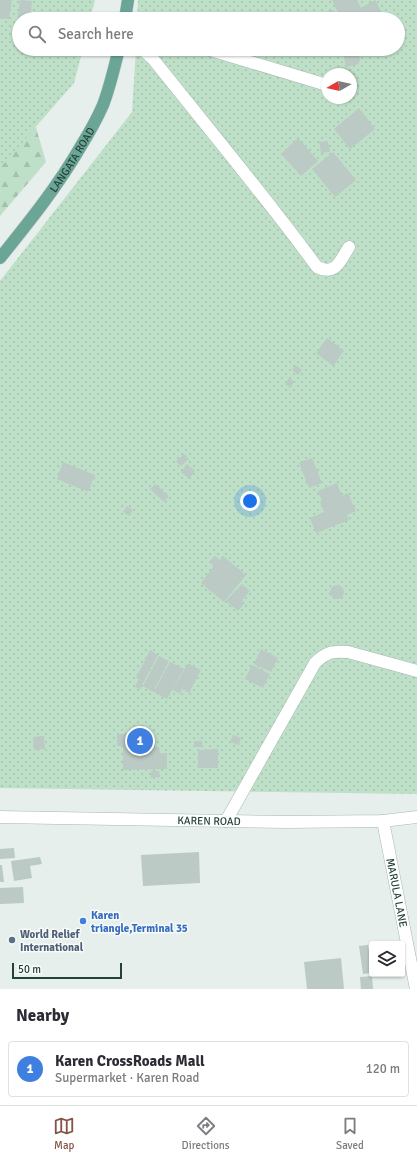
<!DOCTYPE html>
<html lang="en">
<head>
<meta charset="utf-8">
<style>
  body { margin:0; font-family:Signika,sans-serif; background:#f7f7f7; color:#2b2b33 }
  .controls { position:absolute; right:12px; bottom:12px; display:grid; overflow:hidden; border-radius:4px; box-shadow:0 1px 3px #0004 }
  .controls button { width:36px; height:36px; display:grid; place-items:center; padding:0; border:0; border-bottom:1px solid #e1e1e2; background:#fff; color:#2b2b33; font:20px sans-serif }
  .compass { position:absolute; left:321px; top:68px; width:36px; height:36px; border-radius:50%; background:#fff; box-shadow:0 1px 3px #0004; rotate:261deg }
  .scale { position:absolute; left:12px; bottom:10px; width:110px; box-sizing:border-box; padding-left:4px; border:2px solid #24423a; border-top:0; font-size:11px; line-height:14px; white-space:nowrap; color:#24423a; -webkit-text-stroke:3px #f7fbf9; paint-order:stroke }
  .you { position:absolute; left:250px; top:501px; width:14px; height:14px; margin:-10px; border:3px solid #fff; border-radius:50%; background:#1a73e8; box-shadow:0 0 0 6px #1a73e833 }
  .badge { display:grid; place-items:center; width:26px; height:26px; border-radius:50%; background:#855347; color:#fff; font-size:13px; font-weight:700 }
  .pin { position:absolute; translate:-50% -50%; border:2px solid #fff; box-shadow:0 1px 4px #0006 }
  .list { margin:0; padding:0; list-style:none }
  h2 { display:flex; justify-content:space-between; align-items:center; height:52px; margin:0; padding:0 16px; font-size:17px }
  h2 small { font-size:13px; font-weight:400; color:#7c7c81 }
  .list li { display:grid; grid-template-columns:26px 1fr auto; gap:12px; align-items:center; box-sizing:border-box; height:56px; margin:0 8px 8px; padding:0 8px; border:1px solid #e1e1e2; border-radius:4px }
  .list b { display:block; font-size:15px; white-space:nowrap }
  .list p { margin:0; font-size:13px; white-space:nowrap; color:#7c7c81 }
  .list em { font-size:13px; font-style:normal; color:#7c7c81 }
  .icon { flex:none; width:22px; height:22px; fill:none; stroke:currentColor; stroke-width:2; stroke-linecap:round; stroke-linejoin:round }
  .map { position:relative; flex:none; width:417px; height:989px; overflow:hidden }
  .search { position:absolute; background:#fff; box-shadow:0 1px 3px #0004; left:12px; right:12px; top:12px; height:44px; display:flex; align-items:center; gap:10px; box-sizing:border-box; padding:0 14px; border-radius:22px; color:#7c7c81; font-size:15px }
  .sheet { height:116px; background:#fff }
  nav { display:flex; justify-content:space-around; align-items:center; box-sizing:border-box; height:56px; border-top:1px solid #e1e1e2; background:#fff; font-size:11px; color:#7c7c81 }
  nav a { display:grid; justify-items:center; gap:2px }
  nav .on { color:#855347 }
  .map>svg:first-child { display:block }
  .forest { fill:url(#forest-firs) }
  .garden { fill:url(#garden-dots); fill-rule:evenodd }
  .building { fill:#bbcac4 }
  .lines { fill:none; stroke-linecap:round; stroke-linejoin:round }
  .minor-casing { stroke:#a8b8b2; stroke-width:13 }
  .major-casing { stroke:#c2cac8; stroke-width:13 }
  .minor { stroke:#fff; stroke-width:12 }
  .major { stroke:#6aa596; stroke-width:12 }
  .shop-dot { fill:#3f7fe0; stroke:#f7fbf9; stroke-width:1.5 }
  .service-dot { fill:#5c6f8a; stroke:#f7fbf9; stroke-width:1.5 }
  .labels { text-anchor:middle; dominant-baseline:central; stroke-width:3; stroke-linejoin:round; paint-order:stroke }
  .street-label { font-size:11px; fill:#24423a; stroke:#f7fbf9 }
  .shop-label { font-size:11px; font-weight:bold; fill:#366cbe; stroke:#f7fbf9; text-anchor:start }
  .service-label { font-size:11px; font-weight:bold; fill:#4e5e75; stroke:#f7fbf9; text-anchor:start }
</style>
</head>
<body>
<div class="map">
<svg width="417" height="989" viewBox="0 0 417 989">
  <defs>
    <pattern id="forest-firs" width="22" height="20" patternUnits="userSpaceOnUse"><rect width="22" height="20" fill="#bfe0c8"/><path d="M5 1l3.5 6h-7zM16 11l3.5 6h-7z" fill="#a4c1ad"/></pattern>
    <pattern id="garden-dots" width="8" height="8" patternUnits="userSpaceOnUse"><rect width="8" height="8" fill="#bfe0c8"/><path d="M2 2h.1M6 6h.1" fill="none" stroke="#a4c1ad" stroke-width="1.8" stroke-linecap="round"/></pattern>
  </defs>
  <rect width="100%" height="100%" fill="#e6efeb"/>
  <polygon class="forest" points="0,54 18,65 46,162 0,216"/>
  <g class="garden">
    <polygon points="0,0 95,0 90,19 19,19 19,49 83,49 74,83 0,168"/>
    <path d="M 138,0 L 417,0 L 417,794 L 0,788 L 0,281 L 132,112 L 136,49 L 398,49 L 398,19 L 137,19 ZM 327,74 L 351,74 L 351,98 L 327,98 Z"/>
  </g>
  <g class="building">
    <polygon points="0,0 12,0 9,19 0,18"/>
    <polygon points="20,0 32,1 31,12 59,15 59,19 19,19 19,23 17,22"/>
    <polygon points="332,0 357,0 361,8 375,0 382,13 369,19 337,19 340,17"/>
    <polygon points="334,10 336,19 322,19 321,13"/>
    <polygon points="300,49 309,49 310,53 301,55"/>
    <polygon points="342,49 358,49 360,61 359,61 359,64 346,67"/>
    <polygon points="359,108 375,129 350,149 334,129"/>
    <polygon points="298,138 318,161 301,176 281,154"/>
    <polygon points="328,141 330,152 321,153 319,142"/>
    <polygon points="333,152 356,180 335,197 312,169"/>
    <polygon points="327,338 344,351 333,366 316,353"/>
    <polygon points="296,365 302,370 298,375 292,370"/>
    <polygon points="289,378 294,382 290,388 285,384"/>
    <polygon points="184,454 189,459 181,466 176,461"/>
    <polygon points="312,458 322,483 309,488 299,463"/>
    <polygon points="63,462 95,475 88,492 57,479"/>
    <polygon points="187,464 195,471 189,479 181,472"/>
    <polygon points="337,483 342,496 348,493 356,511 347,515 349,520 316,533 310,518 324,512 320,501 322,501 318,491"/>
    <polygon points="155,484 169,496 164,502 150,489"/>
    <polygon points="127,506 133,510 129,516 123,512"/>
    <polygon points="215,556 220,560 223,556 246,575 224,602 201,583 214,566 209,562"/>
    <polygon points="242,584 250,591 242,600 245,603 238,611 226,601"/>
    <circle cx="337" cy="592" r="7"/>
    <polygon points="261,649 278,658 271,672 254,664"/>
    <polygon points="150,650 158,655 140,689 135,687 139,679 136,678"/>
    <polygon points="159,656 169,661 153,692 143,686"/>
    <polygon points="170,662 184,669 167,699 154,692"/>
    <polygon points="188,663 201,670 189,693 182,689 180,694 173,690"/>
    <polygon points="252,665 270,674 263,688 245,679"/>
    <polygon points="117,734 127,734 127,736 151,736 151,747 159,747 160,753 167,753 167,769 123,770 123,746 117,746"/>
    <polygon points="233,735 241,738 239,745 230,742"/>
    <polygon points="44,736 45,749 34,750 33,737"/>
    <rect x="194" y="741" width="8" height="6"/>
    <polygon points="218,749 218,768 198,768 198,750"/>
    <polygon points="151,771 159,771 160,777 151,778"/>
    <polygon points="14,848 15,858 0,859 0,849"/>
    <polygon points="199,852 200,883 143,886 141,855"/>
    <polygon points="40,857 42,864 30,866 32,878 14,881 11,861"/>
    <polygon points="0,865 2,865 4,882 0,882"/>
    <polygon points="23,887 24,903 0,904 0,888"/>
    <polygon points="368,945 372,973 363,974 359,946"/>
    <polygon points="341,958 344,989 307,989 304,962"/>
    <polygon points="372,976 373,989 361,989 360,977"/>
  </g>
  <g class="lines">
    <g class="minor-casing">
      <g id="minor">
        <path d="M 142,49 L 153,59 C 208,128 265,196 317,267 C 336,276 340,261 349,247"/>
        <polyline points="207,49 327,85"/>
        <path id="s1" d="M 0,817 L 286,822 L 383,821 L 417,817"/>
        <path d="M 226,821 L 315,663 C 326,652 332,651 348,652 L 417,671"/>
        <path id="s2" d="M 383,821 L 416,989"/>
      </g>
    </g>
    <g class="major-casing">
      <g id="major">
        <polyline points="125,19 128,0"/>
        <path id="s3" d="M 0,258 C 29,222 58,186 81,146 C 89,133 97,119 103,105 C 110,87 114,68 119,49"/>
      </g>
    </g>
    <use href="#minor" class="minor"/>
    <use href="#major" class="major"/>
  </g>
  <circle class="shop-dot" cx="83" cy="921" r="4"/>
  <circle class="service-dot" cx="12" cy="940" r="4"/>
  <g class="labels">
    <g class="street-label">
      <text stroke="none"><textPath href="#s3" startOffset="122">LANGATA ROAD</textPath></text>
      <text stroke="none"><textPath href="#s1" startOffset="209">KAREN ROAD</textPath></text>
      <text stroke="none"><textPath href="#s2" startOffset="73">MARULA LANE</textPath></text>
    </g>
    <g class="shop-label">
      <text x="91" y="915">Karen<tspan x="91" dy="13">triangle,Terminal 35</tspan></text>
    </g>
    <g class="service-label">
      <text x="20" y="934">World Relief<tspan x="20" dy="13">International</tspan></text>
    </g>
  </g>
</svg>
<div class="controls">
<button><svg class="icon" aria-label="layers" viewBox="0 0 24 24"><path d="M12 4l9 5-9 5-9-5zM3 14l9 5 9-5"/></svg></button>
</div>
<svg class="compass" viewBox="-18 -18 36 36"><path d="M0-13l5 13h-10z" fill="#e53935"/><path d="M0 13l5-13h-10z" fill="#7c7c81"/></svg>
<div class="scale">50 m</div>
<div class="you"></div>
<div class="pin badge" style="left:140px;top:741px;background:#3f7fe0">1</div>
<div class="search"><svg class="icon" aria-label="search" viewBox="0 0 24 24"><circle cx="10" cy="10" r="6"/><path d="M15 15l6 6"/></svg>Search here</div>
</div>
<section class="sheet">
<h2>Nearby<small></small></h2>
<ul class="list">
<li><span class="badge" style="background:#3f7fe0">1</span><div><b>Karen CrossRoads Mall</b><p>Supermarket · Karen Road</p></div><em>120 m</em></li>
</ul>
</section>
<nav>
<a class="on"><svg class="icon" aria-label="map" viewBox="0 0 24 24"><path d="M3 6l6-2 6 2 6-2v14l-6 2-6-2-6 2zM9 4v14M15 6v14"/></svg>Map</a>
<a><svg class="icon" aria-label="directions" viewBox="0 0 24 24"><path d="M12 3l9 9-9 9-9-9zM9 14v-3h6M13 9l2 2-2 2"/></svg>Directions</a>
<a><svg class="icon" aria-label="saved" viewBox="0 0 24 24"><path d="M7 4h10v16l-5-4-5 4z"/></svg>Saved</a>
</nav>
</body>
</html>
